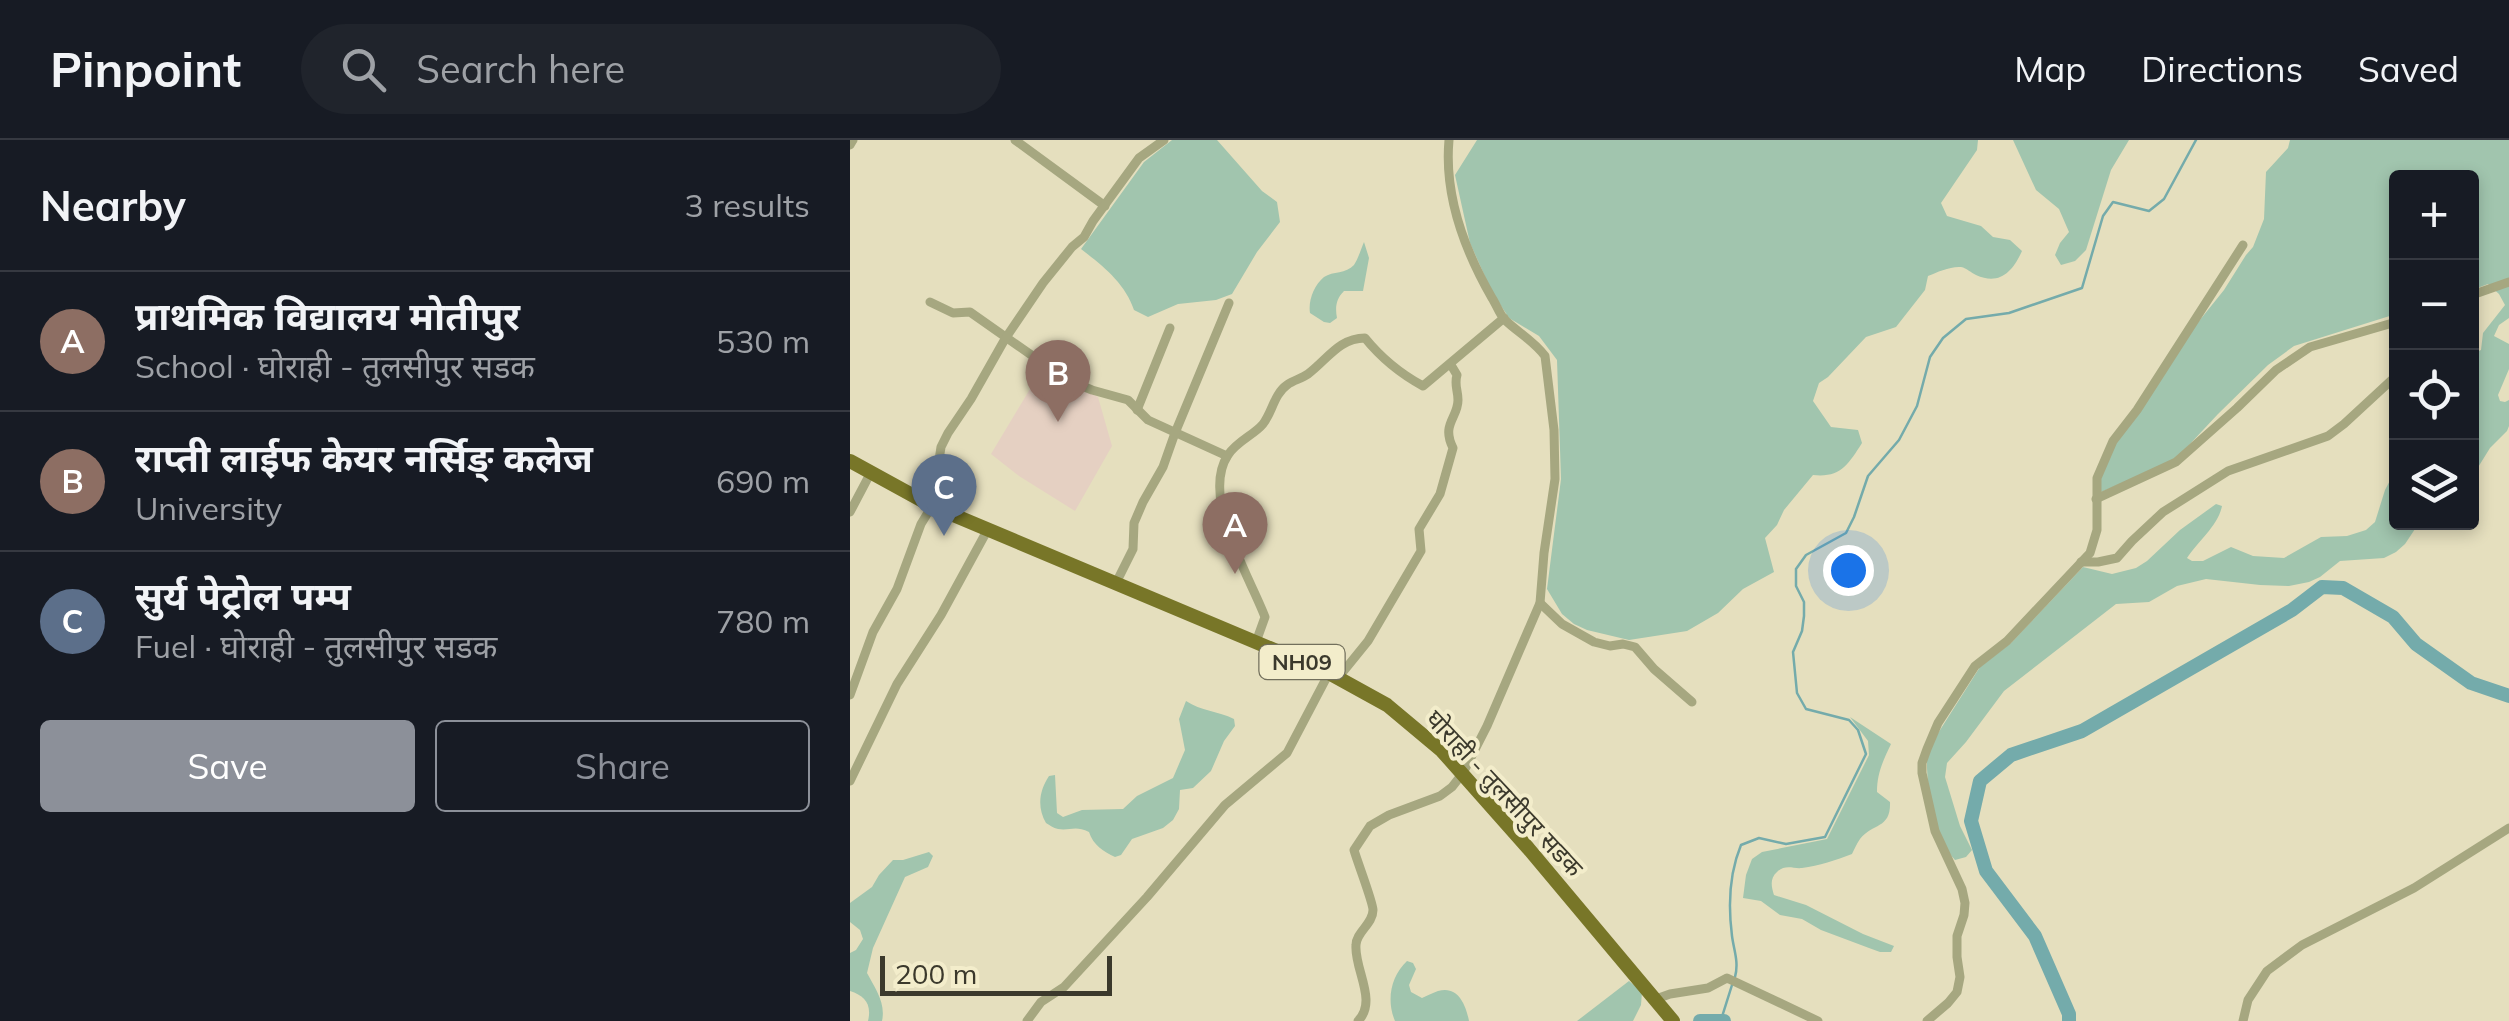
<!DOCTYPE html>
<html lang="en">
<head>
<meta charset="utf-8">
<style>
  body { margin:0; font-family:Mulish,"Noto Sans Devanagari",sans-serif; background:#20242c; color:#f1f3f6 }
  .controls { position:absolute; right:30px; top:30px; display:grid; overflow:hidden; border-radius:10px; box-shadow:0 5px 15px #0003 }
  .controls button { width:90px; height:90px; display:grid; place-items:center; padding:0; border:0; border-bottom:2px solid #363941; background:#171b24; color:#f1f3f6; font:50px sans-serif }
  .scale { position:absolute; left:30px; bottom:25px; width:232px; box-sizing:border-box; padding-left:10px; border:5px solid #3b392c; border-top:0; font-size:28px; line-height:35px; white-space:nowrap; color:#3b392c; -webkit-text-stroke:8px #f3edcb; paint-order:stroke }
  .you { position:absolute; left:998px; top:430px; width:35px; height:35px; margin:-25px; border:8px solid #fff; border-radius:50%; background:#1a73e8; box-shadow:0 0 0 15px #1a73e833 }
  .badge { display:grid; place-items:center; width:65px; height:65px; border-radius:50%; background:#8c9099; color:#fff; font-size:32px; font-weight:700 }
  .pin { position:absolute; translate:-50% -82px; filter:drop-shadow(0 2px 5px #0008) }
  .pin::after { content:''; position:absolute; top:52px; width:35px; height:30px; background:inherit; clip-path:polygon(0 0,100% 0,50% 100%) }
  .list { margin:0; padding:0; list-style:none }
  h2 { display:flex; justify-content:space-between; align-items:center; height:130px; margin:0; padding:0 40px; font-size:42px }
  h2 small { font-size:32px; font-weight:400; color:#9ea1a6 }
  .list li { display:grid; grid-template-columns:65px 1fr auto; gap:30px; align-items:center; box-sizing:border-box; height:140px; padding:0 40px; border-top:2px solid #363941 }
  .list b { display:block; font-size:38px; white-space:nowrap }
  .list p { margin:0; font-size:32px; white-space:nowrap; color:#9ea1a6 }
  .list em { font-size:32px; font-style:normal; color:#9ea1a6 }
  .actions { display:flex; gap:20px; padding:30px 40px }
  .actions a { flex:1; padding:22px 0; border:2px solid #8c9099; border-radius:10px; text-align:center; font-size:35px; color:#8c9099 }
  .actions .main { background:#8c9099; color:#fff }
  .icon { flex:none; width:55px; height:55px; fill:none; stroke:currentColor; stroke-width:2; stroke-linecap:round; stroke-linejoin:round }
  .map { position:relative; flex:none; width:1659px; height:881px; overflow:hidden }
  header { display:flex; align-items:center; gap:60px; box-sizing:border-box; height:140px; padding:0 50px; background:#171b24; border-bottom:2px solid #363941 }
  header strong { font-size:48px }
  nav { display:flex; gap:55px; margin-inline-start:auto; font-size:35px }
  .search { width:700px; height:90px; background:#20242c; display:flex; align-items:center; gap:25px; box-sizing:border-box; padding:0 35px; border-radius:55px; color:#9ea1a6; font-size:38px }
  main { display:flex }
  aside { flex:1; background:#171b24 }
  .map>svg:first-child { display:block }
  .education { fill:#e5d0c2 }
  .green { fill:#a1c5ae }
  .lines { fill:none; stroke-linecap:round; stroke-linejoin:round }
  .stream { stroke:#74abab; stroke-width:2.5 }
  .river { stroke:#74abab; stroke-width:14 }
  .minor { stroke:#a6a780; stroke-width:9 }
  .primary { stroke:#787628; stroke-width:14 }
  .labels { text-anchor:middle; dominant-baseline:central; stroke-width:8; stroke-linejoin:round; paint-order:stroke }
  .shield { fill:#f3edcb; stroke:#726f5c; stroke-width:2.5 }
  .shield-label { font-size:22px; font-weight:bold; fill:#3b392c }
  .street-label { font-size:25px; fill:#3b392c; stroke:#f3edcb }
</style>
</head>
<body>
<header>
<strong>Pinpoint</strong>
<div class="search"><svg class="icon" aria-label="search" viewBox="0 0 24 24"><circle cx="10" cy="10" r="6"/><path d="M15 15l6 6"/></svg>Search here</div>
<nav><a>Map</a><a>Directions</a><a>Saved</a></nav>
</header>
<main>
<aside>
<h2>Nearby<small>3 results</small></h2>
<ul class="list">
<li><span class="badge" style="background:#8d6e63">A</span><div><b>प्राथमिक विद्यालय मोतीपुर</b><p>School · घोराही - तुलसीपुर सडक</p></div><em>530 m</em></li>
<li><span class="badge" style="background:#8d6e63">B</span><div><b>राप्ती लाईफ केयर नर्सिङ् कलेज</b><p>University</p></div><em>690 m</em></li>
<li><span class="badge" style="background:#5c6f8a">C</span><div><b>सुर्य पेट्रोल पम्प</b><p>Fuel · घोराही - तुलसीपुर सडक</p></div><em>780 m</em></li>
</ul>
<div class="actions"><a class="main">Save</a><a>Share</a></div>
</aside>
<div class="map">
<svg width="1659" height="881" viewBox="0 0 1659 881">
  <rect width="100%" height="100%" fill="#e5dfbe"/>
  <polygon class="education" points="192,229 248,257 262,306 225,371 169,336 141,314"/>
  <g class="green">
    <path d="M 322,0 L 367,0 L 412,51 L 427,62 L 430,82 L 407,112 L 382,154 L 366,160 L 328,164 L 298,177 L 284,170 C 275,143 253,126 231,109 L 294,22 Z"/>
    <path d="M 627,0 L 1128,0 L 1127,10 L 1091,63 L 1097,76 L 1131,86 L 1143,97 L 1160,100 L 1172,111 C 1163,131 1150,146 1126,135 C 1121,133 1117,128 1111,127 C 1101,126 1087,132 1078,136 L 1075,150 L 1046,187 L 1016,197 L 978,237 L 969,243 L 963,261 L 981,287 L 1008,290 L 1012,303 C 998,325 990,338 963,335 L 934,370 L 927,385 L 915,398 L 924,432 L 893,449 L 868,473 L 837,491 L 779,500 L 737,490 L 724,484 L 712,474 L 697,449 L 711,339 L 707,220 L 689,196 L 659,178 L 642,152 L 620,103 L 605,35 Z"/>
    <polygon points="1163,0 1279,0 1261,30 1236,110 1225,121 1211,125 1205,115 1210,103 1219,92 1209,69 1186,50"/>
    <polygon points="1440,0 1659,0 1659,178 1649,185 1644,196 1659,204 1659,229 1648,255 1650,261 1655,262 1659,260 1659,286 1657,291 1640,308 1622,337 1622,286 1628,275 1622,271 1622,214 1631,210 1633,193 1655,165 1649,154 1638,144 1622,150 1622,38 1546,38 1546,174 1444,206 1418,225 1368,274 1325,320 1249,353 1249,338 1267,301 1337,196 1374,150 1396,115 1403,107 1414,79 1416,32 1438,8"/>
    <path d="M 514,102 L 519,118 L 513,151 L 494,151 C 486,159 485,167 487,178 L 480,183 L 474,182 L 460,173 C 458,161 464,145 474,137 C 483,131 496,134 504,125 C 508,119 511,109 514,102 Z"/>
    <path d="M 1546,329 L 1546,382 L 1569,383 L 1555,404 L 1546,412 L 1534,418 L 1490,421 L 1470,437 L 1459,442 L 1439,446 L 1410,445 L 1356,439 L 1327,446 L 1299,462 L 1266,464 L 1154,551 L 1116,602 L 1097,623 L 1095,637 L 1110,686 L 1122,710 L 1116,717 L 1105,720 C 1086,701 1073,636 1078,609 L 1130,527 L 1161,503 L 1233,427 L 1262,434 L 1286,428 L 1297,421 L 1330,390 L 1366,364 L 1372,366 C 1368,386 1348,401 1337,418 L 1342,421 L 1353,421 L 1381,407 L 1403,416 L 1434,418 L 1471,397 L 1497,396 L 1516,390 L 1525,382 L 1535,350 Z"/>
    <path d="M 336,561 C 351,571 368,571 384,579 L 385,586 L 374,601 L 361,631 L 343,648 L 330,650 L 329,669 L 323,680 L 313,688 L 282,699 L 271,715 L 265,717 C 254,712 243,705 239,692 C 225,685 220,691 208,689 C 203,688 200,685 196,683 C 187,668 189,651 199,636 L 205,635 L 207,673 L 213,677 L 232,670 L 273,669 L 287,656 L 323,638 L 335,610 L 329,579 Z"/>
    <path d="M 1000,577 L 1041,604 C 1033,621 1027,633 1027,652 L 1040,662 C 1041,689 1023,683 1010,699 C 1007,703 1004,710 1002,714 C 986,720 969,726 952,728 C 943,729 935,724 927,732 C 920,738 921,746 924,755 L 956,765 L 1013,794 L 1044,806 L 1041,812 L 1030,812 L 1019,808 L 971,790 L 952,779 L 930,775 L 911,761 L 893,758 L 896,735 L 902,719 L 912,712 L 977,699 L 1019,615 L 1018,601 Z"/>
    <path d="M 79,712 L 83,716 L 78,727 L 55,737 L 23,808 L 17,833 C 25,848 36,863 32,881 L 18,881 C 22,864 15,856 0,851 L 0,813 L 6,810 L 13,799 L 10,790 L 0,782 L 0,763 L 22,747 L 29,735 L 43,720 L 53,720 Z"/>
    <path d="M 557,821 L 563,823 L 566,829 L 559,845 L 561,852 L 572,858 C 577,856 582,853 588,851 C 608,845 616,865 619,881 L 545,881 C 536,860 541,836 557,821 Z"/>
    <polygon points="779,841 792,852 791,865 783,881 727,881"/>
  </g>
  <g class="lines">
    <g class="stream">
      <path d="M 885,837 C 889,822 884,811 882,796 C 878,765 879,734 891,705 L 909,698 L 936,704 L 975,697 L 1016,614 L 1008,590 L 999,580 L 956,569 L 947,553 L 943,512 L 952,491 L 954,476 L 954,462 L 946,446 L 946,429 L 956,415 L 996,393 L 1004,377 L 1018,336 L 1049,300 L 1067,266 L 1080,217 L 1093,198 L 1116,179 L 1159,173 L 1232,148 L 1253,76 L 1263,62 L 1299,71 L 1314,59 L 1346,0"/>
      <polyline points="871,880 882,845"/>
    </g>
    <g class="river">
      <polyline points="850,881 874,881"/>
      <polyline points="1219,881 1219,874 1185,796 1136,731 1121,681 1130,641 1161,615 1232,591 1442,470 1472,447 1493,448 1543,477 1566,504 1621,543 1659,556"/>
    </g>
    <g class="minor">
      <polyline points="165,0 255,66"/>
      <polyline points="0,5 3,0"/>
      <polyline points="1622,155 1659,142"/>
      <polyline points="80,162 103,173 120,172 197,226 203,234 242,250 278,260 298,280 377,316"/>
      <polyline points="287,270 320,188"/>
      <polyline points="1246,359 1326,322 1387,268 1426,230 1460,207 1546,182"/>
      <polyline points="0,372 20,334"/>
      <polyline points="1231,422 1248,422 1267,418 1282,401 1313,372 1378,331 1478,296 1494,284 1546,236"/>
      <polyline points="266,443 283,409 284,383 293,362 313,327 325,293 379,163"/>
      <polyline points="690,463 712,484 744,502 760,506 773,504 785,507 804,529 842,562"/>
      <path d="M 406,502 L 415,477 C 400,437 350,357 378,315 C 387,301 404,295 413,284 C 422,273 424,254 437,245 C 443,240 451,239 458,234 C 477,220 489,198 515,198 C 532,219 549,233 573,246 L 654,178"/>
      <path d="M 488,538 L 518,501 L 571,411 L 569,389 L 590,354 L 603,308 C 591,284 608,278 608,260 C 608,250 604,245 607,235 L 601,225"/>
      <polyline points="0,555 23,492 47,449 71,384 82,366 91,307 98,293 121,259 155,199 193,143 222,107 234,97 243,81 289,18 314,0"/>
      <polyline points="0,641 47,544 91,475 138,389"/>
      <polyline points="806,859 820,854 858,848 877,838 968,881"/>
      <polyline points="177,881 191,862 214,847 297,757 375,665 437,613 479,533"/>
      <path d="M 508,881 C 528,861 504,829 506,805 C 506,792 523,784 523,770 C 523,762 507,721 504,710 L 520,686 L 539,675 L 590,656 L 602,647 L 613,633 L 637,586 L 690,463 L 694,413 L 705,339 L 704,290 L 695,216 C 683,200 667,192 654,179 C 649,173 646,164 642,158 C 615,111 594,55 599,0"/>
      <polyline points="1077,881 1098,863 1107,852 1110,837 1107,817 1107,796 1114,775 1115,763 1112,749 1085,691 1072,633 1072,623 1077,609 1088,583 1125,526 1157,501 1240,413 1247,390 1247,338 1263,301 1287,270 1393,105"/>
      <polyline points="1393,881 1398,860 1417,831 1452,805 1564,748 1659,688"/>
    </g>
    <polyline class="primary" points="0,321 82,366 479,533 537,565 592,611 678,708 823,881"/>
  </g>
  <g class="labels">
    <rect class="shield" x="409.5" y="505" width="85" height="34" rx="8"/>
    <g class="shield-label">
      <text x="452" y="522">NH09</text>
    </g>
    <g class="street-label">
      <text transform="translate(655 653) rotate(47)">घोराही - तुलसीपुर सडक</text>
    </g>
  </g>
</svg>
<div class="controls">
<button>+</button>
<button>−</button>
<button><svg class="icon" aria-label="locate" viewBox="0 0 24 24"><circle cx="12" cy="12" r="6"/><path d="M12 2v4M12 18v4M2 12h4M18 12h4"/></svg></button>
<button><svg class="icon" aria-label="layers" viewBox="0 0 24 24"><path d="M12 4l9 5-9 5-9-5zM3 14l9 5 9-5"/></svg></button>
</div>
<div class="scale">200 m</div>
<div class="you"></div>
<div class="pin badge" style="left:385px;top:434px;background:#8d6e63">A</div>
<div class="pin badge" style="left:208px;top:282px;background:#8d6e63">B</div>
<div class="pin badge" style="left:94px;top:396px;background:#5c6f8a">C</div>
</div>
</main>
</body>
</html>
